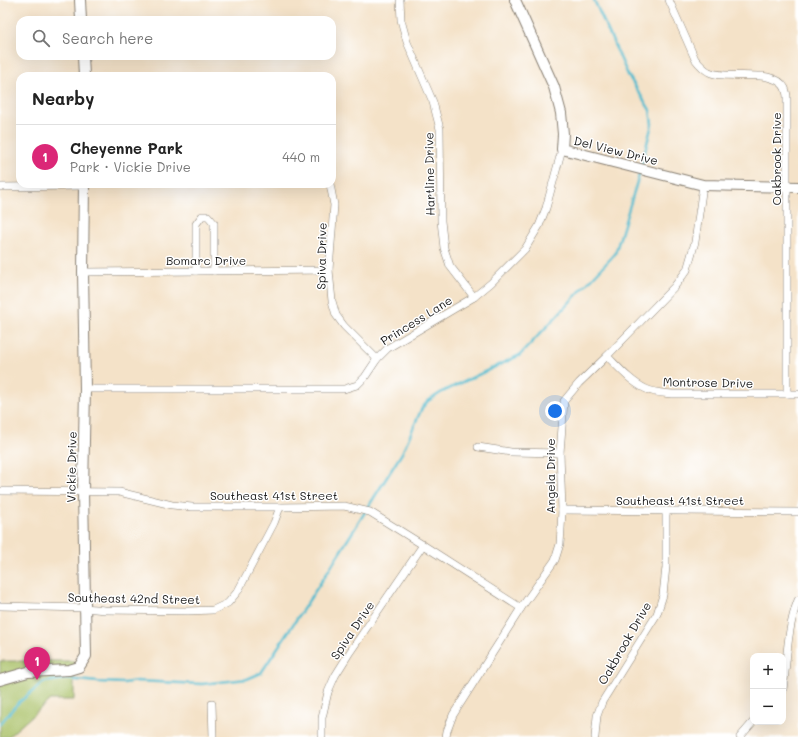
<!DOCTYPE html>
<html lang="en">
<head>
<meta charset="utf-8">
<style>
  body { margin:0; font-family:Mali,sans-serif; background:#f2f2f2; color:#222 }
  .controls { position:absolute; right:12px; bottom:12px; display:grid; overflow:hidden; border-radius:8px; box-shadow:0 4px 16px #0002 }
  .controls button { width:36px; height:36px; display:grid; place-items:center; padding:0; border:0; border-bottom:1px solid #e0e0e0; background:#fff; color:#222; font:20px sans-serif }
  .you { position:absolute; left:555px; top:411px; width:14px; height:14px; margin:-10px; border:3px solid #fff; border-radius:50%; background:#1a73e8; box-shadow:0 0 0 6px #1a73e833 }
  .badge { display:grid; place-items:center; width:26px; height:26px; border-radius:50%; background:#db2777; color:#fff; font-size:13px; font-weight:700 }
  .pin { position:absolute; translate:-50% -33px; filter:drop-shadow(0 1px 2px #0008) }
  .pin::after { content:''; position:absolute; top:21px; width:14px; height:12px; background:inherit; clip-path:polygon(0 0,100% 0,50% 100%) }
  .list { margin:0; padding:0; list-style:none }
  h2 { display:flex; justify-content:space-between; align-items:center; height:52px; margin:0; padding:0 16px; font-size:17px }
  h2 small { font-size:13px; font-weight:400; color:#767676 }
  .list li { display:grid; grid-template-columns:26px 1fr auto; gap:12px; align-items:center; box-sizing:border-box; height:64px; padding:0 16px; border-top:1px solid #e0e0e0 }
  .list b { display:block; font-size:15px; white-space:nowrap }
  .list p { margin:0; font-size:13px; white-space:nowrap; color:#767676 }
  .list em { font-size:13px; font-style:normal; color:#767676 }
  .icon { flex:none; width:22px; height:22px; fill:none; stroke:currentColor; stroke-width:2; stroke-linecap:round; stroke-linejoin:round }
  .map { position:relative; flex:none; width:798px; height:737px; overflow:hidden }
  .search { position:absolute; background:#fff; box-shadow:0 4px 16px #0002; left:16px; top:16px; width:320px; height:44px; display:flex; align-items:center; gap:10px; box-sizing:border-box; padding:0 14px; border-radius:12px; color:#767676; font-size:15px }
  .panel { position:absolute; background:#fff; box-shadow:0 4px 16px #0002; left:16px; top:72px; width:320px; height:116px; border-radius:12px }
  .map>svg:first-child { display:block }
  .green { fill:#a8c065; stroke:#626e40 }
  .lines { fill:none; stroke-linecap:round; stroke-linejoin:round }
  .stream { stroke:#52bccf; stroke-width:2.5 }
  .street-casing { stroke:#887f72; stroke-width:8 }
  .secondary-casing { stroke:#887f72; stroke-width:12 }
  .street { stroke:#fff; stroke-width:7 }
  .secondary { stroke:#fff; stroke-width:10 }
  .labels { text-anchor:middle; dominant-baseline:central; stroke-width:3; stroke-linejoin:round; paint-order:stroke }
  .street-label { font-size:12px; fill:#1c1c1c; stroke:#fff }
</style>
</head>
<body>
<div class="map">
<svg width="798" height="737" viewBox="0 0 798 737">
  <rect width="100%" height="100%" fill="#fff"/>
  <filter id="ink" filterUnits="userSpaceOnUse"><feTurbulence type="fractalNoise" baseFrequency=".025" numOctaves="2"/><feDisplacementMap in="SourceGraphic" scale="8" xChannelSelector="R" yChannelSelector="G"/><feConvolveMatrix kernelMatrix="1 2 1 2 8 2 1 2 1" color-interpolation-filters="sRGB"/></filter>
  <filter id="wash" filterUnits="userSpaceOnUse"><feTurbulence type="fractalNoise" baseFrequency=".012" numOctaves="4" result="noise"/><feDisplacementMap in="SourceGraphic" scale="16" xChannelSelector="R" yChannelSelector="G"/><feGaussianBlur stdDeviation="0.9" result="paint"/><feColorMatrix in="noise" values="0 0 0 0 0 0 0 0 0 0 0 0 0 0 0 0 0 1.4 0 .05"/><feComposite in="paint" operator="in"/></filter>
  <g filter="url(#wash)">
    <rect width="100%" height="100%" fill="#f4e2c8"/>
    <polygon class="green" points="0,661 74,661 74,700 50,700 8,737 0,737"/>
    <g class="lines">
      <g class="stream">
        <polyline points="594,0 628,75 650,110 652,124 641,167"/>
        <polyline points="0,724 17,704 44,682 66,679 98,682 124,683 136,681 202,684 247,679 261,673 325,576 402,453 422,408 428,401 442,392 520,355 615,254 640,172"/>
      </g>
    </g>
  </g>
  <g filter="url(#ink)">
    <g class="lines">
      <g class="street-casing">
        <g id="street">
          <polyline points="400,0 401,20 407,42 433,102 440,129 441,221 444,248 450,266 474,297"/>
          <path d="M 669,0 L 695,59 C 699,64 703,69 709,72 C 729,81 774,67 785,88 C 786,91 787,94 787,97 L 787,394"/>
          <polyline points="330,184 334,205 329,270 332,301 336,315 344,326 377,359"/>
          <polyline points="0,187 84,186"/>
          <polyline points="196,271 196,224 202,216 208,216 214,223 214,271"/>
          <polyline points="83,272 329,270"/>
          <path d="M 607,356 C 619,368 631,382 646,389 C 654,393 663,393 672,394 L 798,394"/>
          <polyline points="85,389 344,389 357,385 365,377 377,359 388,348 474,297 491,283 525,249 539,226 546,208 562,149"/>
          <polyline points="478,447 511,452 560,453"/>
          <polyline points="0,491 119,492 172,505 192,507 280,507 344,506 370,512 423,545 521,608"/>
          <polyline points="562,510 798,512"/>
          <polyline points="0,606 85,608 105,610 188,611 213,610 228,603 238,591 274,523 280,507"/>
          <path d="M 783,690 C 787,661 787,628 798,600"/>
          <polyline points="212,704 213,737"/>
          <polyline points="322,737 322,718 328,692 335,676 350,652 423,545"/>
          <polyline points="446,737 447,731 453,715 521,608 555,560 560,544 561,529 562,510 560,453 564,401 579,383 607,356 674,287 687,270 695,242 703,185"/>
          <polyline points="595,737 597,716 602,702 657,614 663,595 666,567 666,511"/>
          <polyline points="740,737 753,722"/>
        </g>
      </g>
      <g class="secondary-casing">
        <g id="secondary">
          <polyline points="80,0 81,20"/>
          <polyline points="515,0 554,87 561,113 563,134 562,149 703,185 798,187"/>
          <polyline points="83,56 84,76"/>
          <polyline points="0,680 28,672 69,670 79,667 86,656 83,492 85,389 83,272 84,184"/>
        </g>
      </g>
      <use href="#street" class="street"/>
      <use href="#secondary" class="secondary"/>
    </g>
  </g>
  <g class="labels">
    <g class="street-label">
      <text transform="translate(616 150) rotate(14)">Del View Drive</text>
      <text transform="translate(776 159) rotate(-90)">Oakbrook Drive</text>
      <text transform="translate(429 174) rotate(-91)">Hartline Drive</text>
      <text transform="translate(321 256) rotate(-89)">Spiva Drive</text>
      <text x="206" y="260">Bomarc Drive</text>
      <text transform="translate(416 320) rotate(-32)">Princess Lane</text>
      <text transform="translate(708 382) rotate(1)">Montrose Drive</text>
      <text transform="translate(71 467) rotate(-89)">Vickie Drive</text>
      <text transform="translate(550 476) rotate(-90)">Angela Drive</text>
      <text x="274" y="495">Southeast 41st Street</text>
      <text x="680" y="500">Southeast 41st Street</text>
      <text transform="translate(134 598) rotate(1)">Southeast 42nd Street</text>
      <text transform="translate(352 630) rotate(-56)">Spiva Drive</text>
      <text transform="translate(624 643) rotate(-60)">Oakbrook Drive</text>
    </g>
  </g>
</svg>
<div class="controls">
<button>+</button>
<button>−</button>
</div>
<div class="you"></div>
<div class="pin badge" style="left:37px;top:680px">1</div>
<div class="search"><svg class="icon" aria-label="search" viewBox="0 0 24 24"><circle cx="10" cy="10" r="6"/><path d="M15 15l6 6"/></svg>Search here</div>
<section class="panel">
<h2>Nearby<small></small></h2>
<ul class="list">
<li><span class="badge">1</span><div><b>Cheyenne Park</b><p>Park · Vickie Drive</p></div><em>440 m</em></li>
</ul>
</section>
</div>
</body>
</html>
